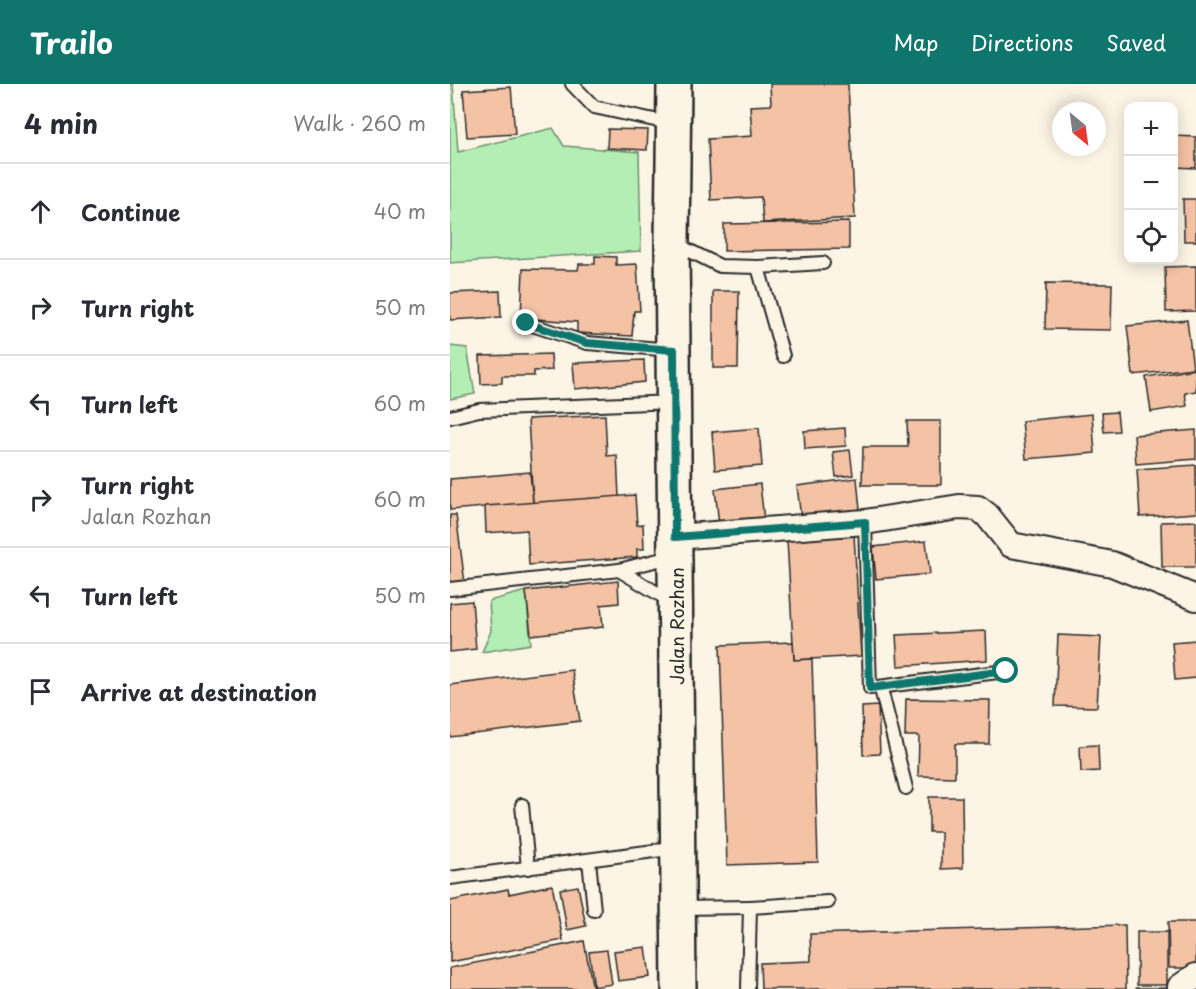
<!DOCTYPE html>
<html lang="en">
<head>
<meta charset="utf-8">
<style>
  body { margin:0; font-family:"Playpen Sans",sans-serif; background:#f2f2f3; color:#2b2b33 }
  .controls { position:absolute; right:18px; top:18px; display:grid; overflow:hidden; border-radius:12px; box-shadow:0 3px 15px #0003 }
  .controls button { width:54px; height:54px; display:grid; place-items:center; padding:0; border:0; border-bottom:2px solid #e1e1e2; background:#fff; color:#2b2b33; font:30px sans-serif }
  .compass { position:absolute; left:602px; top:18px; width:54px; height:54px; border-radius:50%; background:#fff; box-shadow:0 3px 15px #0003; rotate:151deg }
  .stop { position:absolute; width:18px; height:18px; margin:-14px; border:4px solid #0f766e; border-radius:50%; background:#fff }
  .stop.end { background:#0f766e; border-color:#fff; box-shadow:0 2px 6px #0008 }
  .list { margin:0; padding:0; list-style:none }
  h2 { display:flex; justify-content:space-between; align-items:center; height:78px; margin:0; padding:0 24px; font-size:26px }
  h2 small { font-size:20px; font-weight:400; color:#7c7c81 }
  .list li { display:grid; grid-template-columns:39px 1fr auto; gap:18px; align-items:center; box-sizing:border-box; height:96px; padding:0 24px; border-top:2px solid #e1e1e2 }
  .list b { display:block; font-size:22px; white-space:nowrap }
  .list p { margin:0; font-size:20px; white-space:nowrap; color:#7c7c81 }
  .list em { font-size:20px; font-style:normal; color:#7c7c81 }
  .icon { flex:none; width:33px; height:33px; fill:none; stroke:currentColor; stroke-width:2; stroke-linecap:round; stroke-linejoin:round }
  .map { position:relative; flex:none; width:746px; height:905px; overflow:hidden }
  header { display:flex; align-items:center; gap:36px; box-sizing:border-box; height:84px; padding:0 30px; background:#0f766e; color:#fff }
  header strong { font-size:28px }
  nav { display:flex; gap:33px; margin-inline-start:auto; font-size:21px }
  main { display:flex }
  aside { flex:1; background:#fff }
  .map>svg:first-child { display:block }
  .green { fill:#b3efb5; stroke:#6f8d70; stroke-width:1.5 }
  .building { fill:#f4c2a5; stroke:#2b2b2b; stroke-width:1.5 }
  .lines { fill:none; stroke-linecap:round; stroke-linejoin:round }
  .service-casing { stroke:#2b2b2b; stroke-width:16 }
  .minor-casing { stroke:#2b2b2b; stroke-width:28 }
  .primary-casing { stroke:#2b2b2b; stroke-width:38 }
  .service { stroke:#fcf5e5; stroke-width:12 }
  .minor { stroke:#fcf5e5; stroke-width:24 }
  .primary { stroke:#fcf5e5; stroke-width:33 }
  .route { stroke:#0f766e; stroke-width:8 }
  .labels { text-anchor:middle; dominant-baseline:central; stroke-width:4.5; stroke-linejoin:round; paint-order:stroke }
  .street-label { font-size:18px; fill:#2b2b2b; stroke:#fcf5e5 }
</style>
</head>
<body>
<header>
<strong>Trailo</strong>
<nav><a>Map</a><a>Directions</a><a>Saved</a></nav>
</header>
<main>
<aside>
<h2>4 min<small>Walk · 260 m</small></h2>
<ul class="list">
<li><svg class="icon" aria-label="ahead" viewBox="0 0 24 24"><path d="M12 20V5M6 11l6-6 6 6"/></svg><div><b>Continue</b></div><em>40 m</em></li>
<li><svg class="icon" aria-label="right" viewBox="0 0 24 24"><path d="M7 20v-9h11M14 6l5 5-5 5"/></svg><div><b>Turn right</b></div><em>50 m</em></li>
<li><svg class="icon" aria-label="left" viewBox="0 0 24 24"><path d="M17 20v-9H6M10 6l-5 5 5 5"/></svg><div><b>Turn left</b></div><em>60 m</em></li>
<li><svg class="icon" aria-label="right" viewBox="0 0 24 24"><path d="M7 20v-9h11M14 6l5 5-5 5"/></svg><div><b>Turn right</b><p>Jalan Rozhan</p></div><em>60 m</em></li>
<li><svg class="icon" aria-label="left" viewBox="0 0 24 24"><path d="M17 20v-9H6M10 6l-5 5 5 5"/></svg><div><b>Turn left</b></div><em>50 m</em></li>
<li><svg class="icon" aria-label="arrive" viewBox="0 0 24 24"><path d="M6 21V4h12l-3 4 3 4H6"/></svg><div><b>Arrive at destination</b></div></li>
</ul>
</aside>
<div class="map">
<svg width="746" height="905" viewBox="0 0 746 905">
  <rect width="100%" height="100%" fill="#fcf5e5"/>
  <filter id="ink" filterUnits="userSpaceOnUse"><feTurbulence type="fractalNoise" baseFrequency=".0167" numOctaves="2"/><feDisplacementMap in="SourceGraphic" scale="12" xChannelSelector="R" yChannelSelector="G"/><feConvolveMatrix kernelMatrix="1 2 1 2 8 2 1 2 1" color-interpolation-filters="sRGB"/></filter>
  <g filter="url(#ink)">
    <g class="green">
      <polygon points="0,0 3,0 8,68 103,44 114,62 189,68 191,167 0,179"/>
      <polygon points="0,262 17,264 25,310 0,315"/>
      <polygon points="76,507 81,560 32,568 41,547 39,517"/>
    </g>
    <g class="building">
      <polygon points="320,0 398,0 405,134 313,139 311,113 261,116 258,55 302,52 300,22 321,21"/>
      <polygon points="61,3 65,50 17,53 13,6"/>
      <polygon points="158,45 198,46 197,66 157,64"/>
      <polygon points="724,52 746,53 746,84 724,83"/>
      <polygon points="733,115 746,115 746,157 734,157"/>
      <polygon points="399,138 399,165 274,167 274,140"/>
      <polygon points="145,172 166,173 166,181 187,180 190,227 184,227 182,252 127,249 127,238 71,234 73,185 128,186 129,180 145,180"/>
      <polygon points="746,182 746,227 716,228 715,183"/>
      <polygon points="596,199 662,200 661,246 595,245"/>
      <polygon points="50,207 51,233 0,236 0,209"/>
      <polygon points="263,207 289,207 288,284 263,284"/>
      <polygon points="737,236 743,284 683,291 677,242"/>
      <polygon points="101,270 102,286 84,287 84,292 52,292 52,299 31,300 30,272"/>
      <polygon points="194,276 195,298 125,305 123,279"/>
      <polygon points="746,285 746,307 735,309 737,322 701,328 696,293"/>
      <polygon points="667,328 669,347 654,348 652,329"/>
      <polygon points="642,330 645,369 576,375 572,337"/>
      <polygon points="155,331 157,372 167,371 169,413 83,419 78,335"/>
      <polygon points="457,337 491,337 491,401 412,401 413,363 458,363"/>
      <polygon points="309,344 312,382 265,386 262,348"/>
      <polygon points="395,344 396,362 355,365 354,347"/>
      <polygon points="746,346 746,375 686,380 684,351"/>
      <polygon points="400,366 403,391 386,393 383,368"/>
      <polygon points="746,381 746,429 690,433 687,385"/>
      <polygon points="80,388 83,419 0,426 0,395"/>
      <polygon points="407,394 410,426 351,434 347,402"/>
      <polygon points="310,400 314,436 269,441 265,405"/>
      <polygon points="185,411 187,441 193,440 194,465 187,465 187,473 79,481 77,446 36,449 35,422"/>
      <polygon points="0,431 6,431 15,499 0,501"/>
      <polygon points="746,437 746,483 712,483 711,438"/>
      <polygon points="404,451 411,572 344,576 337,456"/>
      <polygon points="476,457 480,490 426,495 423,463"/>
      <polygon points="168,497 169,519 151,521 153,543 81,551 76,507"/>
      <polygon points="22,517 26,565 0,568 0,519"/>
      <polygon points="536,547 537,576 448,582 446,551"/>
      <polygon points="608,551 651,553 647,623 605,622"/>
      <polygon points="746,556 746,594 725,596 722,558"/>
      <polygon points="343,558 344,576 362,575 368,778 277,781 270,561"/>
      <polygon points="122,586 130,637 0,653 0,601"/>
      <polygon points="456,615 540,616 539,660 505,660 505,693 468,692 469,652 455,652"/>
      <polygon points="428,622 430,670 413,671 412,623"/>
      <polygon points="648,661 649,687 631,688 630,662"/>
      <polygon points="479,713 512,713 513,784 491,785 491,748 479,748"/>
      <polygon points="102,801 113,856 0,878 0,817 58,805 59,810"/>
      <polygon points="128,802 136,842 117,846 110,805"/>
      <polygon points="718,838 746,838 746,884 719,884"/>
      <polygon points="675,841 676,905 311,905 310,879 361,877 360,850"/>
      <rect x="687" y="848" width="30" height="53"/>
      <polygon points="134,857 143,905 0,905 0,884"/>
      <polygon points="196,863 200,893 168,897 164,867"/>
      <polygon points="157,866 162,900 144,903 139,868"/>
      <rect x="686" y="904" width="31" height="1"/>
    </g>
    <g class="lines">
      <g class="service-casing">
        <g id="service">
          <polyline points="122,0 144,23 223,40"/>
          <polyline points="226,160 270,182 308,183 333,272"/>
          <polyline points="308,183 373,179"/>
          <polyline points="76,239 137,259 222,266"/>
          <polyline points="0,333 29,326 223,318"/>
          <polyline points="415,438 420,604 556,587"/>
          <polyline points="169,486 222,518"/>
          <polyline points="0,505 169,486 224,472"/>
          <polyline points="431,605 456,704"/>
          <polyline points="72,721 78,784"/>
          <polyline points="139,776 144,826"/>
          <polyline points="0,794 227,764"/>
          <polyline points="230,824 300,823"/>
          <polyline points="298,905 300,823 378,818"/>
        </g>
      </g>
      <g class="minor-casing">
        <g id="minor">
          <polyline points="225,453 415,438 509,423 528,424 537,431 561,461 662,480 746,514"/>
          <polyline points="730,903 746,892"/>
        </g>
      </g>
      <g class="primary-casing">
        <polyline id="primary" points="224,0 222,158 229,905"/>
      </g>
      <use href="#service" class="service"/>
      <use href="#minor" class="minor"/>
      <use href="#primary" class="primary"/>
    </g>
  </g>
  <g class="lines" filter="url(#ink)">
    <polyline class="route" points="76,239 137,259 224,266 225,453 415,438 420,604 556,587"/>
  </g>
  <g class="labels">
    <g class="street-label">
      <text transform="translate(226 542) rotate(-90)">Jalan Rozhan</text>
    </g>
  </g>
</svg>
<div class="controls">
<button>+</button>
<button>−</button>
<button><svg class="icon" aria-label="locate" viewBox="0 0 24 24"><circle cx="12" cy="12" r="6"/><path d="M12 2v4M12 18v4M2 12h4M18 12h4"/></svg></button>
</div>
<svg class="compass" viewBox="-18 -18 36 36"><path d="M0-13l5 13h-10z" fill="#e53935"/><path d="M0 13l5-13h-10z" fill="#7c7c81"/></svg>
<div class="stop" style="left:556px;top:587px"></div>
<div class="stop end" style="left:76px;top:239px"></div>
</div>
</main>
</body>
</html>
